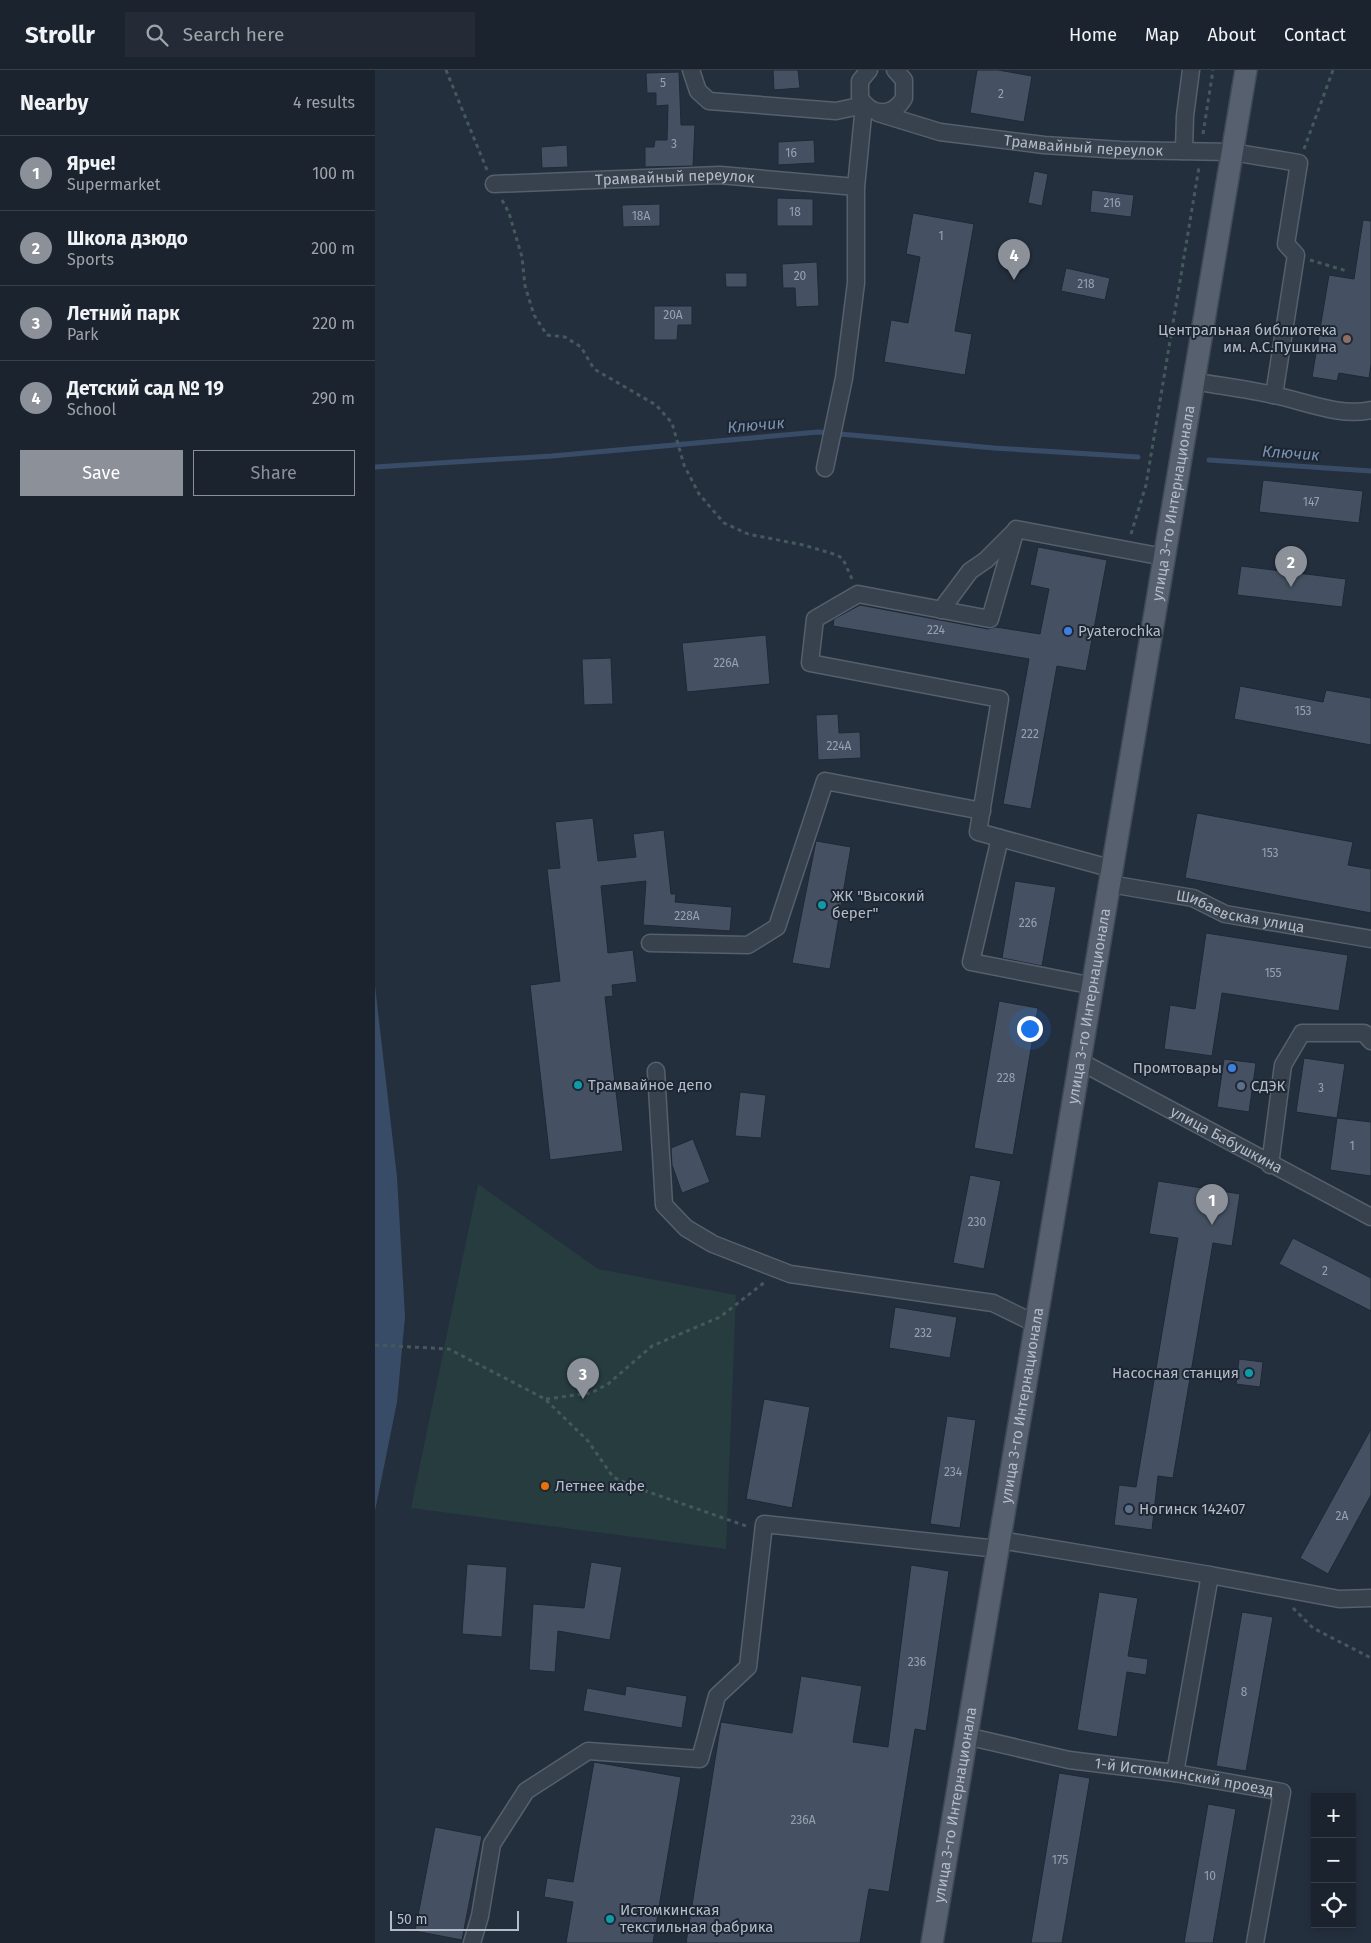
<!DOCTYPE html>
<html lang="en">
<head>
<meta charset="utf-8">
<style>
  body { margin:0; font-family:"Fira Sans",sans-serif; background:#242b36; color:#f1f3f6 }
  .controls { position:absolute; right:15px; bottom:15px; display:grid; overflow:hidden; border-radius:0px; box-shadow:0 2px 8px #0003 }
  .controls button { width:45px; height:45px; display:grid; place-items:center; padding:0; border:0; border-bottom:1px solid #39404a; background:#1b232e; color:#f1f3f6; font:25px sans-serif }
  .scale { position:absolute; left:15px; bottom:12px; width:129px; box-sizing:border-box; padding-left:5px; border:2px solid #b4bcc9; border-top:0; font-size:14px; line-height:18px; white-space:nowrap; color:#b4bcc9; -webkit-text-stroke:4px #1d2633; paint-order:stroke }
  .you { position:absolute; left:654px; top:958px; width:18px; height:18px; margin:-12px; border:4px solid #fff; border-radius:50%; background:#1a73e8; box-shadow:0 0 0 8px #1a73e833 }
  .badge { display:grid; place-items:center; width:32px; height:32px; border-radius:50%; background:#8c9099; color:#fff; font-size:16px; font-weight:700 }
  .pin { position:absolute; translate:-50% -41px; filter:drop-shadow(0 1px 2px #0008) }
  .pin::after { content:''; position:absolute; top:26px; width:18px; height:15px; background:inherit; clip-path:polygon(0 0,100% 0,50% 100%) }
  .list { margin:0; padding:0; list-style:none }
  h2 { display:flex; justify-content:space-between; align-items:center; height:65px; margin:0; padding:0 20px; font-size:21px }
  h2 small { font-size:16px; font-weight:400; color:#a0a4aa }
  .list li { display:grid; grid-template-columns:32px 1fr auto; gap:15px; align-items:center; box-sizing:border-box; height:75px; padding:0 20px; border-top:1px solid #39404a }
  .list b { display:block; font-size:19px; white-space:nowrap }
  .list p { margin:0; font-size:16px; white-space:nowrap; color:#a0a4aa }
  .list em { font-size:16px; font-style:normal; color:#a0a4aa }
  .actions { display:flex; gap:10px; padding:15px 20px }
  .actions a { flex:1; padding:11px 0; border:1px solid #8c9099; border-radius:0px; text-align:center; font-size:18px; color:#8c9099 }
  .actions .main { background:#8c9099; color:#fff }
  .icon { flex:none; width:28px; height:28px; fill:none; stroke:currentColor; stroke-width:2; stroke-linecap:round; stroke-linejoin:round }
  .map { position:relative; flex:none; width:996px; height:1873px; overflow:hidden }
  header { display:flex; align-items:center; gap:30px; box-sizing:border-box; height:70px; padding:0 25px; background:#1b232e; border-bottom:1px solid #39404a }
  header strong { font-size:24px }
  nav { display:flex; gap:28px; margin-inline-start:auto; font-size:18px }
  .search { width:350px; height:45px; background:#242b36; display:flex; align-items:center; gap:12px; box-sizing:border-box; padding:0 18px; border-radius:0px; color:#a0a4aa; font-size:19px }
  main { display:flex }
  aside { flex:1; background:#1b232e }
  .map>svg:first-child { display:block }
  .green { fill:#263c3f }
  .water { fill:#394c67 }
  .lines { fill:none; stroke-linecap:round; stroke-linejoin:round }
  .stream { stroke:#394c67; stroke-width:5 }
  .building { fill:#455162; stroke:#1f2835 }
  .minor-casing { stroke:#565f6c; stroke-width:19 }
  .major-casing { stroke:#414a57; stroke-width:24 }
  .path { stroke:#44595c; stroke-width:3; stroke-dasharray:4 4; stroke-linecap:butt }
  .minor { stroke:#38414e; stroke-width:16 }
  .major { stroke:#56606e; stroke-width:21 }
  .education-dot { fill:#8d6e63; stroke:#1d2633; stroke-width:2 }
  .shop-dot { fill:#3f7fe0; stroke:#1d2633; stroke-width:2 }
  .culture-dot { fill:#0f9aa8; stroke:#1d2633; stroke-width:2 }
  .service-dot { fill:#5c6f8a; stroke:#1d2633; stroke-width:2 }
  .food-dot { fill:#e8710a; stroke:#1d2633; stroke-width:2 }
  .labels { text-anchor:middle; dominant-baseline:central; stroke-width:4; stroke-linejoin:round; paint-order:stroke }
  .number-label { font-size:12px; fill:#98a1af }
  .street-label { font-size:15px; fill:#b4bcc9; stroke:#1d2633 }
  .poi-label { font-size:15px; fill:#b4bcc9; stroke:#1d2633; text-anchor:start }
  .water-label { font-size:16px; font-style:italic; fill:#7c92b1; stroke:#1d2633 }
</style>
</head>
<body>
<header>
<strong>Strollr</strong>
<div class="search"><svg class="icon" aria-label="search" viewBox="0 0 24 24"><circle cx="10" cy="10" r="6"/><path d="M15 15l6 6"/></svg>Search here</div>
<nav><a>Home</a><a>Map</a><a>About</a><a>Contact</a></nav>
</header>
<main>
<aside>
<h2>Nearby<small>4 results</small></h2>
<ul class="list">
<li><span class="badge">1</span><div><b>Ярче!</b><p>Supermarket</p></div><em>100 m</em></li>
<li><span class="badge">2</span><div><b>Школа дзюдо</b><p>Sports</p></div><em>200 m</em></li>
<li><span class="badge">3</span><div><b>Летний парк</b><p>Park</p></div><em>220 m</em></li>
<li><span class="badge">4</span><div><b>Детский сад № 19</b><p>School</p></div><em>290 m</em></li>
</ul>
<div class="actions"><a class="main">Save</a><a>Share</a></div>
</aside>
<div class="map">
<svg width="996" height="1873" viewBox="0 0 996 1873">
  <rect width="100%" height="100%" fill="#242f3e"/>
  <polygon class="green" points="103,1114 223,1199 361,1225 351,1479 36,1438"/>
  <polygon class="water" points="0,916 22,1107 30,1247 22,1332 0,1441"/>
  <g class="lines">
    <g class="stream">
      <polyline points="834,390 996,401"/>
      <polyline points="0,397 177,386 443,362 619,378 763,387"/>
    </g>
  </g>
  <g class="building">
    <polygon points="398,0 423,0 425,18 399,20"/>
    <polygon points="602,0 623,0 657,6 649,52 595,43"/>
    <polygon points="304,2 306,55 320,55 318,96 270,97 270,77 279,77 280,70 292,70 293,35 281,36 281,23 272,23 271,3"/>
    <polygon points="439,70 440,93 403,95 403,72"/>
    <polygon points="192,75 193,97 167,98 166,77"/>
    <polygon points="659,101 673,104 667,136 653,133"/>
    <polygon points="717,120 759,125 756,147 715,142"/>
    <polygon points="402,128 438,129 438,156 402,156"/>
    <polygon points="285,134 285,156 248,157 247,135"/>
    <polygon points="538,143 599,154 580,261 597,264 590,305 509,292 516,250 533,253 545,187 531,184"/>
    <polygon points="988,150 996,151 996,295 994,308 964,303 962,311 937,307 954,205 979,209"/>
    <polygon points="442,192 444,236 421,237 420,218 408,218 407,194"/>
    <polygon points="691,198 735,208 730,230 686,221"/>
    <polygon points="350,203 372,203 372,217 351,217"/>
    <polygon points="279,236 317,236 317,255 303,255 302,270 279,270"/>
    <polygon points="888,410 988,421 984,453 884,442"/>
    <polygon points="663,477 732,490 711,601 682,596 656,739 628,734 654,589 458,556 459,549 485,535 613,559 621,557 665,564 674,519 655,515"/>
    <polygon points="866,496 971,509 967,537 862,525"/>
    <polygon points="391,565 395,614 312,622 307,573"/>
    <polygon points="236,588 238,634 209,635 207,589"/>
    <polygon points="865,616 948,632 951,620 996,628 996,675 859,649"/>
    <polygon points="463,644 464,663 485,662 486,688 443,690 441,645"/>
    <polygon points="822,743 978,772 973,795 996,799 996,843 810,808"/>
    <polygon points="218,748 223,791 261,787 258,764 289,760 296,824 301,824 300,832 357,837 355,861 268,855 271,811 226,816 233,883 258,880 262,912 237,915 238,926 230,927 248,1081 175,1090 155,915 185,911 172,799 185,798 180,752"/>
    <polygon points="441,771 476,777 455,899 417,893"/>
    <polygon points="640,811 681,817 667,896 627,888"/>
    <polygon points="831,863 973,885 964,941 847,923 837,986 789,979 795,935 820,939"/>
    <polygon points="624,931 663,938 638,1085 599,1078"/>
    <polygon points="929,988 970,994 962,1048 921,1042"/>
    <polygon points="849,989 881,993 874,1042 842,1037"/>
    <polygon points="365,1022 391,1025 386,1068 360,1066"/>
    <polygon points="962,1048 996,1052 996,1106 955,1100"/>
    <polygon points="318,1069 335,1112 307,1123 297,1095 296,1078"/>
    <polygon points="595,1105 626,1111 609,1199 578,1193"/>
    <polygon points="783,1111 865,1124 857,1176 838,1173 798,1408 783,1406 777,1460 739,1455 744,1415 761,1417 803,1168 774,1164"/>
    <polygon points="918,1168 996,1208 996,1241 904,1194"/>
    <polygon points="520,1237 582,1247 575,1288 514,1278"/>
    <polygon points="864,1289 888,1292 885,1317 861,1314"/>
    <polygon points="389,1329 435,1337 417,1438 371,1429"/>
    <polygon points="572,1346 601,1350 585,1458 555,1454"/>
    <polygon points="996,1359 996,1425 953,1504 925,1488"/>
    <polygon points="216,1492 247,1497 235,1570 183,1561 180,1602 154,1600 158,1534 209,1538"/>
    <polygon points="92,1494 132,1497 127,1567 87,1564"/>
    <polygon points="536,1495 574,1501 551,1661 540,1659 514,1822 494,1819 485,1873 311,1873 346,1652 417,1663 426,1606 487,1616 478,1672 513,1677"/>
    <polygon points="724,1522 763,1528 753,1586 773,1589 771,1605 752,1602 742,1667 702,1660"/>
    <polygon points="867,1542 898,1547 871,1701 841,1696"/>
    <polygon points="251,1616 312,1626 307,1658 208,1641 212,1618 250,1625"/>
    <polygon points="219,1692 306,1707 278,1873 191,1873 198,1832 169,1827 172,1808 198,1812"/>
    <polygon points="684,1703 715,1708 687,1873 656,1873"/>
    <polygon points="833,1734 861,1739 838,1873 809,1873"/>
    <polygon points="60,1757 107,1766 87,1870 40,1861"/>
  </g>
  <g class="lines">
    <g class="minor-casing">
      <g id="minor">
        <polyline points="316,0 323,21 334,31 461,41 489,35 481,117 481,213 469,308 450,398"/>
        <path d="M 494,0 L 485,11 L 485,28 C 497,47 518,47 529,28 L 529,10 L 520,0"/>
        <path id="s1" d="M 503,43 L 565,62 L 669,75 L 746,80 L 857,82 L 924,93 L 911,174 L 921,185 L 899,325"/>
        <polyline points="809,81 810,46 816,0"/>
        <path id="s2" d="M 119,114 L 345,105 L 481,117"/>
        <path d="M 818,311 C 845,316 872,319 898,325 C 930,331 963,347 996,340"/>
        <polyline points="566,540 595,501 611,490 640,461"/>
        <polyline points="625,768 596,892 719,916"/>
        <polyline points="738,799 603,762 625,629 435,593 440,549 483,524 615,549 641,459 789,487"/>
        <path id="s3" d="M 735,814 L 818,828 L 850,844 L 996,869"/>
        <polyline points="275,873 373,875 402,857 450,711 607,741"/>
        <path id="s4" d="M 706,992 L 996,1147"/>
        <polyline points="281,1001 289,1135 311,1158 338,1174 415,1204 618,1233 661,1254"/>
        <polyline points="895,1095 908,995 927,963 989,963 996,971"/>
        <polyline points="625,1470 835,1505 800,1703"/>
        <polyline points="835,1505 964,1529 996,1528"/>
        <path id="s5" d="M 591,1666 L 694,1690 L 800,1703 L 907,1722 L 880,1873"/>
        <polyline points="97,1873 105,1846 117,1774 151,1721 213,1681 325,1689 342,1626 373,1597 389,1454 623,1479"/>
      </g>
    </g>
    <g class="major-casing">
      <g id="major">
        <path id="s6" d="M 557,1873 L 871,0"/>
      </g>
    </g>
    <g class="path">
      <polyline points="71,0 112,100"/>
      <polyline points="828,64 838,0"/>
      <polyline points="929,79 958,0"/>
      <polyline points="127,130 134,143 147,187 150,216 159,245 172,265 190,267 206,277 219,299 281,335 297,353 309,395 324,424 349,453 373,464 428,475 462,485 468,489 477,509"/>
      <polyline points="935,190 972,201"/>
      <polyline points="756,464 771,415 824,97"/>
      <polyline points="0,1275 74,1279 170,1329 213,1371 238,1407 262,1418 374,1457"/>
      <polyline points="171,1329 216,1323 233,1314 277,1276 345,1247 390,1212"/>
      <polyline points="918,1538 938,1558 996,1588"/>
    </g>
    <use href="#minor" class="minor"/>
    <use href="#major" class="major"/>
  </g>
  <circle class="education-dot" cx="972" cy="269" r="5"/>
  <g class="shop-dot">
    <circle cx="693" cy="561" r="5"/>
    <circle cx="857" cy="998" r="5"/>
  </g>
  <g class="culture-dot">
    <circle cx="447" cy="835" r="5"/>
    <circle cx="203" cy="1015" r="5"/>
    <circle cx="874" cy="1303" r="5"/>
    <circle cx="235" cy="1849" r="5"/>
  </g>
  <g class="service-dot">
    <circle cx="866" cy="1016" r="5"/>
    <circle cx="754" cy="1439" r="5"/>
  </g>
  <circle class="food-dot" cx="170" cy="1416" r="5"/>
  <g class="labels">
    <g class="number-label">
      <text x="288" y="13">5</text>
      <text x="626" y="24">2</text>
      <text x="299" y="74">3</text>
      <text x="416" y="83">16</text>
      <text x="737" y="133">216</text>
      <text x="420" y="142">18</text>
      <text x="266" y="146">18А</text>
      <text x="566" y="166">1</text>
      <text x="425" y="206">20</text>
      <text x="711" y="214">218</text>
      <text x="298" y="245">20А</text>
      <text x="936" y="432">147</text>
      <text x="561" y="560">224</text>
      <text x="351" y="593">226А</text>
      <text x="928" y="641">153</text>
      <text x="655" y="664">222</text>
      <text x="464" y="676">224А</text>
      <text x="895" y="783">153</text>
      <text x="312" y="846">228А</text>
      <text x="653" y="853">226</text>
      <text x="898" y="903">155</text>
      <text x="631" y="1008">228</text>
      <text x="946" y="1018">3</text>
      <text x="977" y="1076">1</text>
      <text x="602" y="1152">230</text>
      <text x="950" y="1201">2</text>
      <text x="548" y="1263">232</text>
      <text x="578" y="1402">234</text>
      <text x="967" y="1446">2А</text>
      <text x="542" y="1592">236</text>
      <text x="869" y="1622">8</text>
      <text x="428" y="1750">236А</text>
      <text x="685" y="1790">175</text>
      <text x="835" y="1806">10</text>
    </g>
    <g class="street-label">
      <text stroke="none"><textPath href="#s1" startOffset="209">Трамвайный переулок</textPath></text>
      <text stroke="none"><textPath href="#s2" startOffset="181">Трамвайный переулок</textPath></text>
      <text stroke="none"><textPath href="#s6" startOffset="1460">улица 3-го Интернационала</textPath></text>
      <text stroke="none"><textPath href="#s3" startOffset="134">Шибаевская улица</textPath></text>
      <text stroke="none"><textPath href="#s6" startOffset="950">улица 3-го Интернационала</textPath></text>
      <text stroke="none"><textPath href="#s4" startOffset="165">улица Бабушкина</textPath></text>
      <text stroke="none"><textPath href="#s6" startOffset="545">улица 3-го Интернационала</textPath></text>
      <text stroke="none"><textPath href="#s5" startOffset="222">1-й Истомкинский проезд</textPath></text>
      <text stroke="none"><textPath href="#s6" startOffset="140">улица 3-го Интернационала</textPath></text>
    </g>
    <g class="poi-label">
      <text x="962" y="260" text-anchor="end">Центральная библиотека<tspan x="962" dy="17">им. А.С.Пушкина</tspan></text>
      <text x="703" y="561">Pyaterochka</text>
      <text x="457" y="826">ЖК "Высокий<tspan x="457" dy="17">берег"</tspan></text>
      <text x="847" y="998" text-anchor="end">Промтовары</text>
      <text x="213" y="1015">Трамвайное депо</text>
      <text x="876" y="1016">СДЭК</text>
      <text x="864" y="1303" text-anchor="end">Насосная станция</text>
      <text x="180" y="1416">Летнее кафе</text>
      <text x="764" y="1439">Ногинск 142407</text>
      <text x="245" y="1840">Истомкинская<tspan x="245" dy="17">текстильная фабрика</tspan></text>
    </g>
    <g class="water-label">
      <text transform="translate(381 355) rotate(-5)">Ключик</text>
      <text transform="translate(916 383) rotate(4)">Ключик</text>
    </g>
  </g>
</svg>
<div class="controls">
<button>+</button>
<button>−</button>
<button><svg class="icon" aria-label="locate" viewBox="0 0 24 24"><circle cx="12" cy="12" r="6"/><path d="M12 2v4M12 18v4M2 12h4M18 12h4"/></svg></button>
</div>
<div class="scale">50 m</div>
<div class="you"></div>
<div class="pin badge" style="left:837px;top:1155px">1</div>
<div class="pin badge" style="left:916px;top:517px">2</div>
<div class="pin badge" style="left:208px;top:1329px">3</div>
<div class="pin badge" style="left:639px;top:210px">4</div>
</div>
</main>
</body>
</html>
